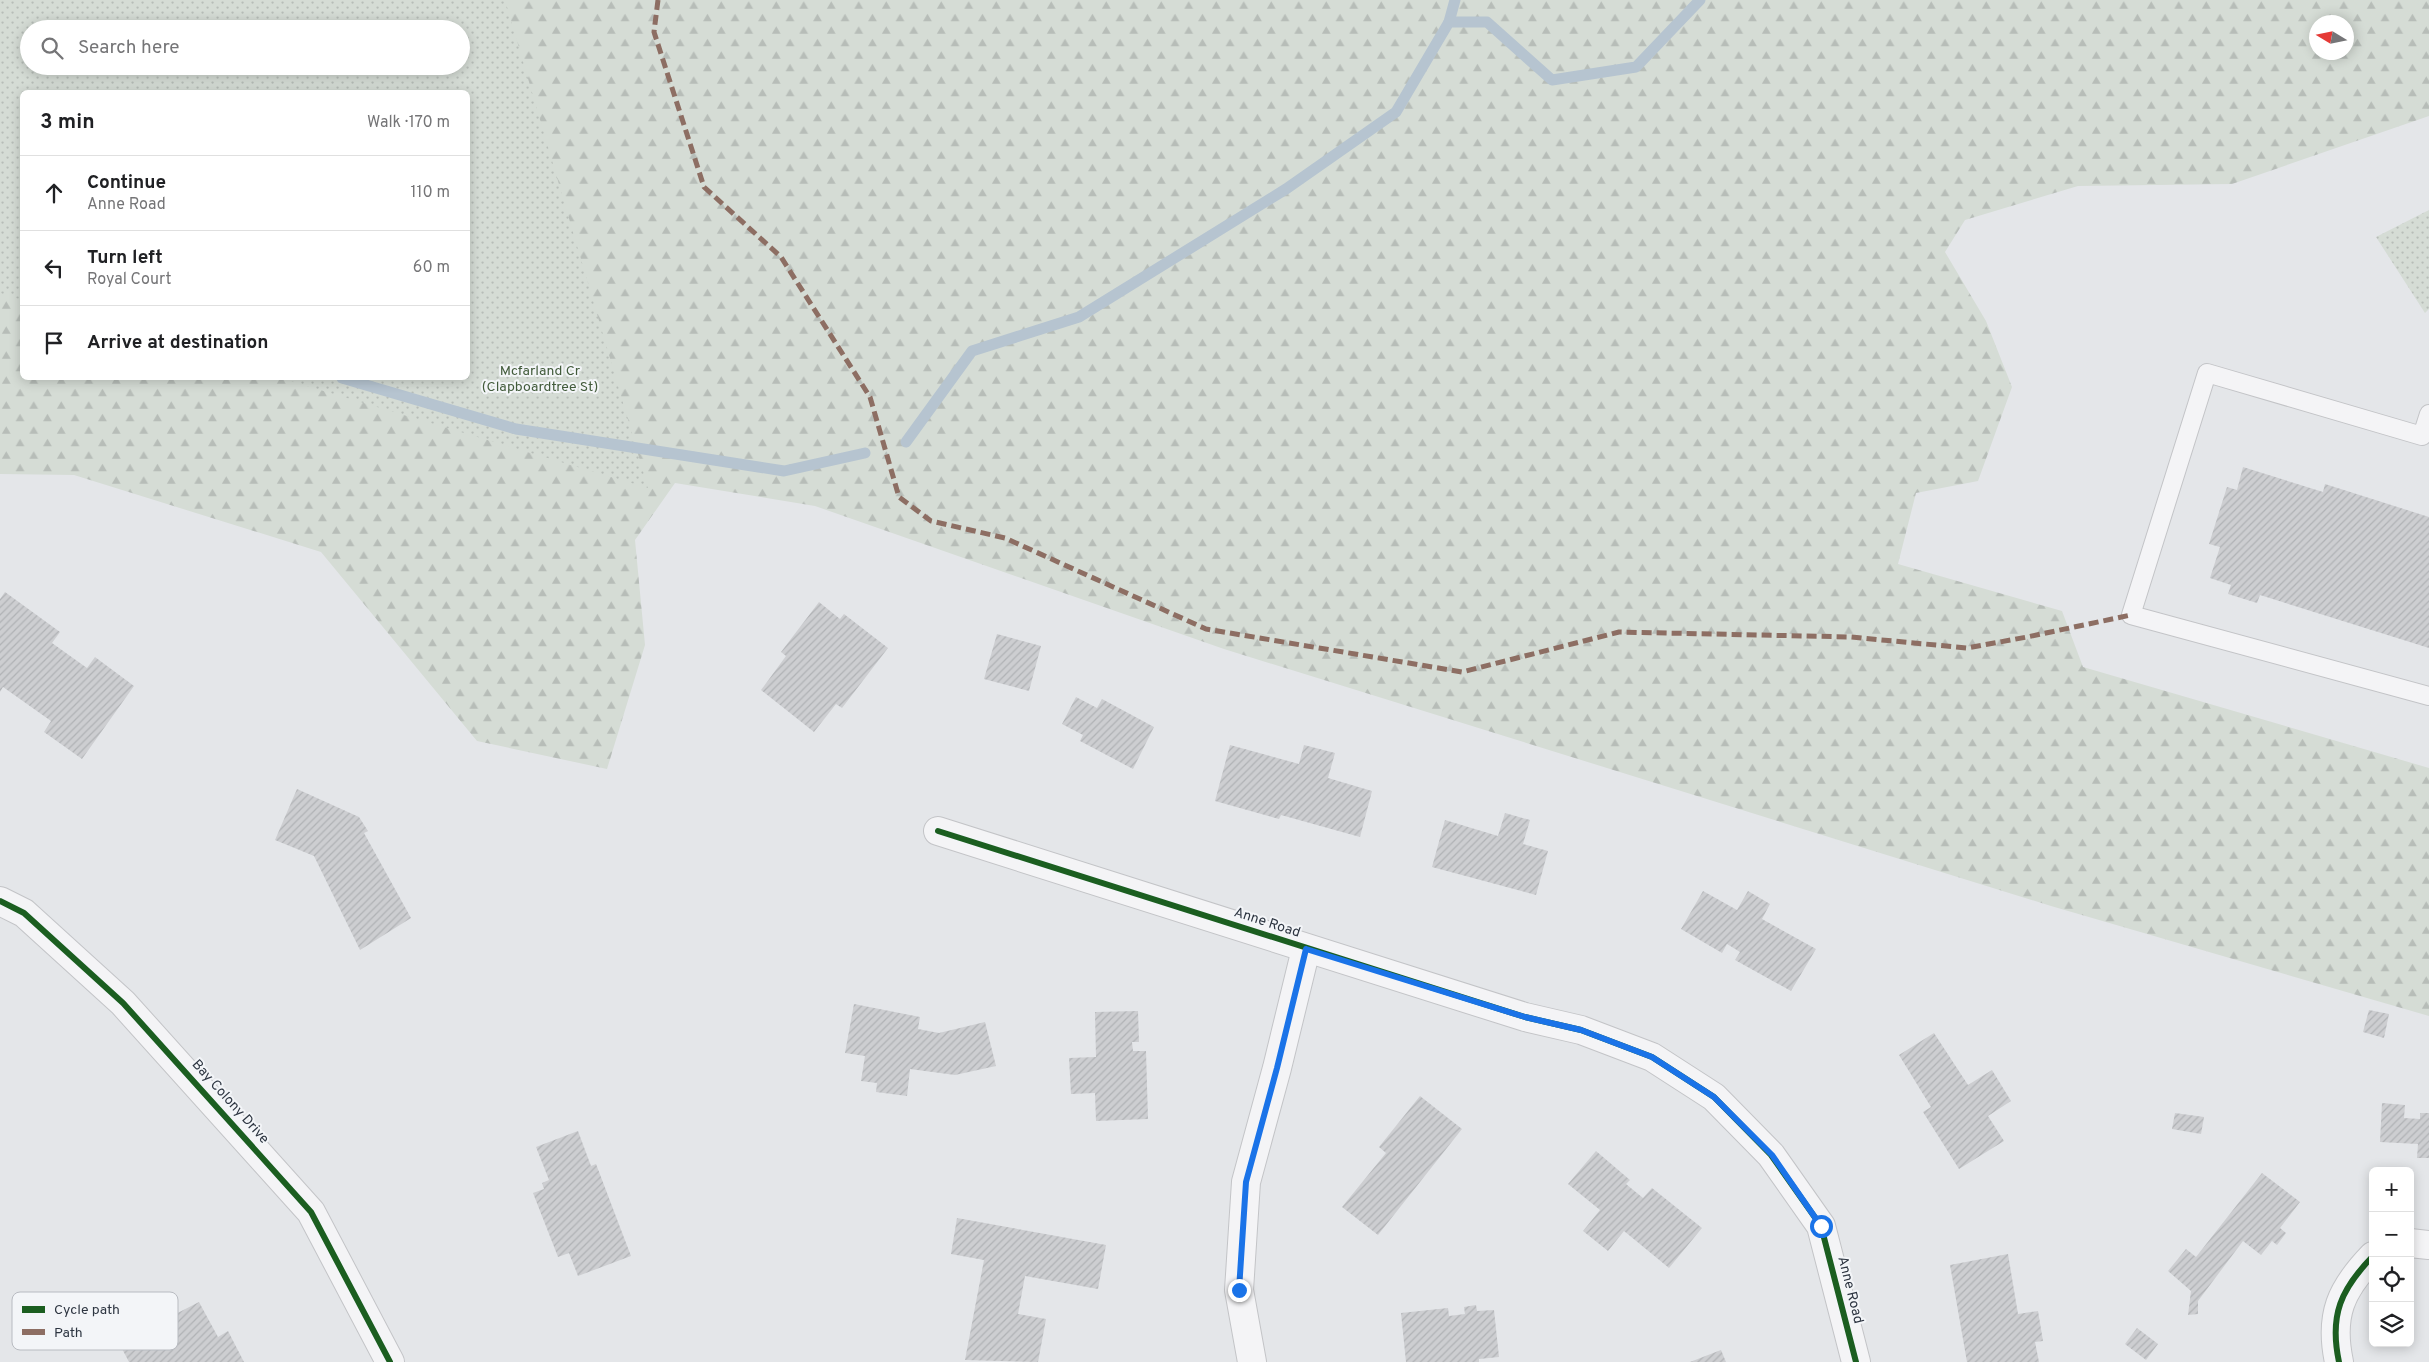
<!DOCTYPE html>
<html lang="en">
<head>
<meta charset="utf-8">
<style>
  body { margin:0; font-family:Overpass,sans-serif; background:#f6f6f6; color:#202124 }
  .controls { position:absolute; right:15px; bottom:15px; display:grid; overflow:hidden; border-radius:8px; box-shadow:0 2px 12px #0003 }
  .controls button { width:45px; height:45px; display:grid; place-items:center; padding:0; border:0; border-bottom:1px solid #e0e0e0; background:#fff; color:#202124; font:25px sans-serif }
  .compass { position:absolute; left:2309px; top:15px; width:45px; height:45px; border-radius:50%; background:#fff; box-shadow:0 2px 12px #0003; rotate:280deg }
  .stop { position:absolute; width:15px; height:15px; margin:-11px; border:4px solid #1a73e8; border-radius:50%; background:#fff }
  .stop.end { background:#1a73e8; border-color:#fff; box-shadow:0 1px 5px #0008 }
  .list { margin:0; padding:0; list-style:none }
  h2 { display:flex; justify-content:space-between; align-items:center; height:65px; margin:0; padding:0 20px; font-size:21px }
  h2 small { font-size:16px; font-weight:400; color:#757577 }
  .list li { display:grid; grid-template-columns:32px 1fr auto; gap:15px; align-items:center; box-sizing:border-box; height:75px; padding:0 20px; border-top:1px solid #e0e0e0 }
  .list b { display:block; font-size:19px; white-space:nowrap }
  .list p { margin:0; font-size:16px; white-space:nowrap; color:#757577 }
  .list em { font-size:16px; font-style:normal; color:#757577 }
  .icon { flex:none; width:28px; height:28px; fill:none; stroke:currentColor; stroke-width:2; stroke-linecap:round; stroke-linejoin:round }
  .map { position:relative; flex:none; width:2429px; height:1362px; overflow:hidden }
  .search { position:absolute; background:#fff; box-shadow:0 2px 12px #0003; left:20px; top:20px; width:450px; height:55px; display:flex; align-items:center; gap:12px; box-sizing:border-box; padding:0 18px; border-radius:28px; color:#757577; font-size:19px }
  .panel { position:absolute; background:#fff; box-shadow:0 2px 12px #0003; left:20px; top:90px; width:450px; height:290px; border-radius:8px }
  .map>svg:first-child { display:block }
  .forest { fill:url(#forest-firs); fill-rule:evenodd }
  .park { fill:url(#park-dots); fill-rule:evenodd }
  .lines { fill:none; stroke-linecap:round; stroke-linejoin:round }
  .stream { stroke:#b6c4d0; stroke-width:11 }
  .building { fill:url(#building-hatch) }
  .lane-casing { stroke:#c3c4c7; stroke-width:20 }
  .street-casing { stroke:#c3c4c7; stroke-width:30 }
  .lane { stroke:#f4f4f6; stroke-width:18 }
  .street { stroke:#f4f4f6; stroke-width:28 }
  .quiet { stroke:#8d6e63; stroke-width:5; stroke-dasharray:10 5; stroke-linecap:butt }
  .cycleway-casing { stroke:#f3f5f8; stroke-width:9 }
  .cycleway { stroke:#1b5e20; stroke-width:6 }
  .route { stroke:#1a73e8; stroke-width:6 }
  .labels { text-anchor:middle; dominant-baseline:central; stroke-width:4; stroke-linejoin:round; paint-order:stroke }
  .park-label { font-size:14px; fill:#425b3b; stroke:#f3f5f8 }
  .street-label { font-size:14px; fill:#2d3541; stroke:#f3f5f8 }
  .key { fill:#f3f5f8; stroke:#b8bbc1; stroke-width:1 }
  .key-label { font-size:14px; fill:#2d3541 }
</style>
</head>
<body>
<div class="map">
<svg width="2429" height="1362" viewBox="0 0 2429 1362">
  <defs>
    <pattern id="forest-firs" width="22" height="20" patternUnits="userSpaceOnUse" patternTransform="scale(1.25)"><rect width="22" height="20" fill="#d5dcd5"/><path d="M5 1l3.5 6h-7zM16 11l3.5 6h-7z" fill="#b7bdb8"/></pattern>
    <pattern id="park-dots" width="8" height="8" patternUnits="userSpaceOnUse" patternTransform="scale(1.25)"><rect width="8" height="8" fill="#d5dcd5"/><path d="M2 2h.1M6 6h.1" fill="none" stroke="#b7bdb8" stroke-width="1.8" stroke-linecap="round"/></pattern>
    <pattern id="building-hatch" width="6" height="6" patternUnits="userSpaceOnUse" patternTransform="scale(1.25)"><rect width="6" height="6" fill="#cdced1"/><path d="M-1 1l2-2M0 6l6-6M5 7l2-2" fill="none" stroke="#b0b2b5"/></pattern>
  </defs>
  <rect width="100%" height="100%" fill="#e4e6e9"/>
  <path class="forest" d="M 0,0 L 2429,0 L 2429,116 L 2232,184 L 2078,186 L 1965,220 L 1945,252 L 1986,321 L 2012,387 L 1978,481 L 1916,493 L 1898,564 L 2062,611 L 2083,667 L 2429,768 L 2429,1016 L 2051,906 L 1224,649 L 815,506 L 675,483 L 635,540 L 645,645 L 607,769 L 477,741 L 321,552 L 74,475 L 0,474 ZM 2316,22 L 2346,22 L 2346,52 L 2316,52 ZM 29,29 L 461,29 L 461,66 L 29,66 ZM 22,92 L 468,92 L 468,378 L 22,378 Z"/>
  <g class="park">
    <path d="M 0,0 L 505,0 L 648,488 L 280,378 L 468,378 L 468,92 L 22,92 L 22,300 L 0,293 ZM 29,29 L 461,29 L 461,66 L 29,66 Z"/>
    <polygon points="2429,210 2429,309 2425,313 2376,237"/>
  </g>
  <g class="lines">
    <g class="stream">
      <polyline points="1449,22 1455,0"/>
      <polyline points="342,378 516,429 784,471 865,453"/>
      <polyline points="906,442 972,351 1079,317 1286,189 1396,112 1449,22 1487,22 1552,80 1636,67 1700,0"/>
    </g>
  </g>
  <g class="building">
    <polygon points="2243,467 2323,492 2325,484 2429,517 2429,648 2260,595 2257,603 2228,594 2231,585 2210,578 2220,547 2209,544 2227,487 2237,490"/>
    <polygon points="5,592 60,632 52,643 87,668 95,657 134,686 82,759 44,732 51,721 3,687 0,692 0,599"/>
    <polygon points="819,602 840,619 844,614 888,648 842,708 836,704 814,732 761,690 786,656 781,652"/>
    <polygon points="997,634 1041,646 1029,691 984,679"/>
    <polygon points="1076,697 1097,708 1102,699 1154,727 1133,769 1080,741 1083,735 1062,724"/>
    <polygon points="1230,745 1299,764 1304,745 1335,753 1328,778 1372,791 1360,837 1281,815 1279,819 1215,801"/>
    <polygon points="297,789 359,817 368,831 364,833 411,918 360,950 314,856 275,840"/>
    <polygon points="1505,813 1530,820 1523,844 1548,851 1536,895 1432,867 1445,820 1498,836"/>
    <polygon points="1703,891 1737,910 1748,891 1770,904 1762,919 1816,949 1791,991 1735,960 1740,952 1727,944 1722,953 1681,929"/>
    <polygon points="854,1004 920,1017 918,1029 939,1033 985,1022 996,1066 955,1075 910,1069 907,1096 876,1092 877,1083 861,1081 865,1056 845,1053"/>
    <polygon points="2369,1010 2389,1014 2384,1038 2363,1032"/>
    <polygon points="1138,1011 1139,1042 1132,1042 1133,1051 1146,1051 1148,1119 1096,1121 1095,1093 1071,1094 1069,1058 1096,1057 1095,1012"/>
    <polygon points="1934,1033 1968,1085 1992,1070 2011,1101 1988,1116 2004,1141 1959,1169 1923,1112 1931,1107 1899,1055"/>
    <polygon points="1420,1096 1462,1129 1378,1235 1342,1207 1386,1153 1379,1147"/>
    <polygon points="2382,1103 2405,1105 2404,1118 2420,1119 2420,1113 2429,1113 2429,1158 2417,1158 2418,1144 2380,1142"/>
    <polygon points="2175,1113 2204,1117 2201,1134 2172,1129"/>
    <polygon points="578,1131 591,1166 596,1164 631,1256 578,1276 569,1253 558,1257 533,1193 544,1189 542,1183 549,1180 536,1147"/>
    <polygon points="1596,1151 1630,1180 1626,1184 1643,1198 1652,1188 1702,1228 1669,1268 1624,1231 1608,1251 1583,1231 1600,1210 1568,1184"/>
    <polygon points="2262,1173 2300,1202 2280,1228 2286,1233 2277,1245 2272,1241 2261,1255 2243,1241 2198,1301 2198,1314 2188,1315 2191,1291 2168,1271 2186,1249 2196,1257"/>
    <polygon points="957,1218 1106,1245 1098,1289 1025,1276 1018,1314 1046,1319 1038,1362 965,1360 984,1260 951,1254"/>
    <polygon points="2008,1254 2018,1314 2038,1311 2043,1341 2035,1342 2039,1362 1967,1362 1950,1265"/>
    <polygon points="199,1302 218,1337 228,1331 244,1362 129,1362 119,1343"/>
    <polygon points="1476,1305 1477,1311 1494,1310 1499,1357 1479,1359 1479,1362 1406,1362 1401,1313 1448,1308 1449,1316 1465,1314 1464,1307"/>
    <polygon points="2137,1328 2158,1344 2146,1360 2125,1344"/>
    <polygon points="1721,1350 1726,1362 1690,1362"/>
  </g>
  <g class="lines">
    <g class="lane-casing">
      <polyline id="lane" points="2429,414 2422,436 2207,373 2131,615 2429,696"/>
    </g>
    <g class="street-casing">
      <g id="street">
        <polyline points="938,831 1525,1017 1581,1030 1652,1057 1714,1097 1771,1155 1821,1226 1856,1362"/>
        <polyline points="0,901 24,913 123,1003 311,1212 390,1362"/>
        <polyline points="2410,1243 2429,1245"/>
        <polyline points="1252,1362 1239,1290 1246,1182 1277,1068 1306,949"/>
        <path d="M 2339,1362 C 2329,1315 2341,1289 2373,1256"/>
      </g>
    </g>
    <use href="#lane" class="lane"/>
    <use href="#street" class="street"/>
    <polyline class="quiet" points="658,0 654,32 704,187 781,257 870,397 899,497 931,521 1005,538 1206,629 1462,672 1619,632 1851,637 1967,648 2027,637 2131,615"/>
    <g class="cycleway-casing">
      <g id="cycleway">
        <polyline points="938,831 1525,1017 1581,1030 1652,1057 1714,1097 1771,1155 1821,1226 1856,1362"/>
        <polyline points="0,901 24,913 123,1003 311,1212 390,1362"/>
        <path d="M 2339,1362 C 2329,1315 2341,1289 2373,1256"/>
      </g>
    </g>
    <use href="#cycleway" class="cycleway"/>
  </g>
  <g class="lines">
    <polyline class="route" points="1239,1290 1246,1182 1277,1068 1306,949 1525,1017 1581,1030 1652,1057 1714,1097 1772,1155 1821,1226"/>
  </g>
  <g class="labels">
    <g class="park-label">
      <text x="540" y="371">Mcfarland Cr<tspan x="540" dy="16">(Clapboardtree St)</tspan></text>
    </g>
    <g class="street-label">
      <text transform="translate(1267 923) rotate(18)">Anne Road</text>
      <text transform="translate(230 1102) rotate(48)">Bay Colony Drive</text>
      <text transform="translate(1850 1290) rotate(76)">Anne Road</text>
    </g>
  </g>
  <rect x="12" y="1292" width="166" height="58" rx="8" class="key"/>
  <rect x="22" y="1306" width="23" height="7" fill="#1b5e20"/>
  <rect x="22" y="1329" width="23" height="6" fill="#8d6e63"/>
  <g class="key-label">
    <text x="54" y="1314">Cycle path</text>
    <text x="54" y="1337">Path</text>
  </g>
</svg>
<div class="controls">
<button>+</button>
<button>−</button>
<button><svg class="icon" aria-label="locate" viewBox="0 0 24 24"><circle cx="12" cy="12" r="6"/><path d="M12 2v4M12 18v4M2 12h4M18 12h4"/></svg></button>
<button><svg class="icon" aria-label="layers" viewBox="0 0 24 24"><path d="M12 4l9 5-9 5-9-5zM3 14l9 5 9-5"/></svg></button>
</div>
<svg class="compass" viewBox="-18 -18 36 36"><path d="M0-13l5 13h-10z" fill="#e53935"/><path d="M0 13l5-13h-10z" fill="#757577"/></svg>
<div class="stop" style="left:1821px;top:1226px"></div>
<div class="stop end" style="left:1239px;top:1290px"></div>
<div class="search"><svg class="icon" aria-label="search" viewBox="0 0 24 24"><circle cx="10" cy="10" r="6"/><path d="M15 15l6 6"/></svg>Search here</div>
<section class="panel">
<h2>3 min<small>Walk · 170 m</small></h2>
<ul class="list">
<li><svg class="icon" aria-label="ahead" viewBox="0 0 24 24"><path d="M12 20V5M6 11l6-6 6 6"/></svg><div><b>Continue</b><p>Anne Road</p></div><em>110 m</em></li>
<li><svg class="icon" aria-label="left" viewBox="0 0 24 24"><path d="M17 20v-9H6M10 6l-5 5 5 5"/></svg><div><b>Turn left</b><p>Royal Court</p></div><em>60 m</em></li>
<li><svg class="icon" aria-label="arrive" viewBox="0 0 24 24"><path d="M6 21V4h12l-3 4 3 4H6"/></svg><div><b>Arrive at destination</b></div></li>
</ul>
</section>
</div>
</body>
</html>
